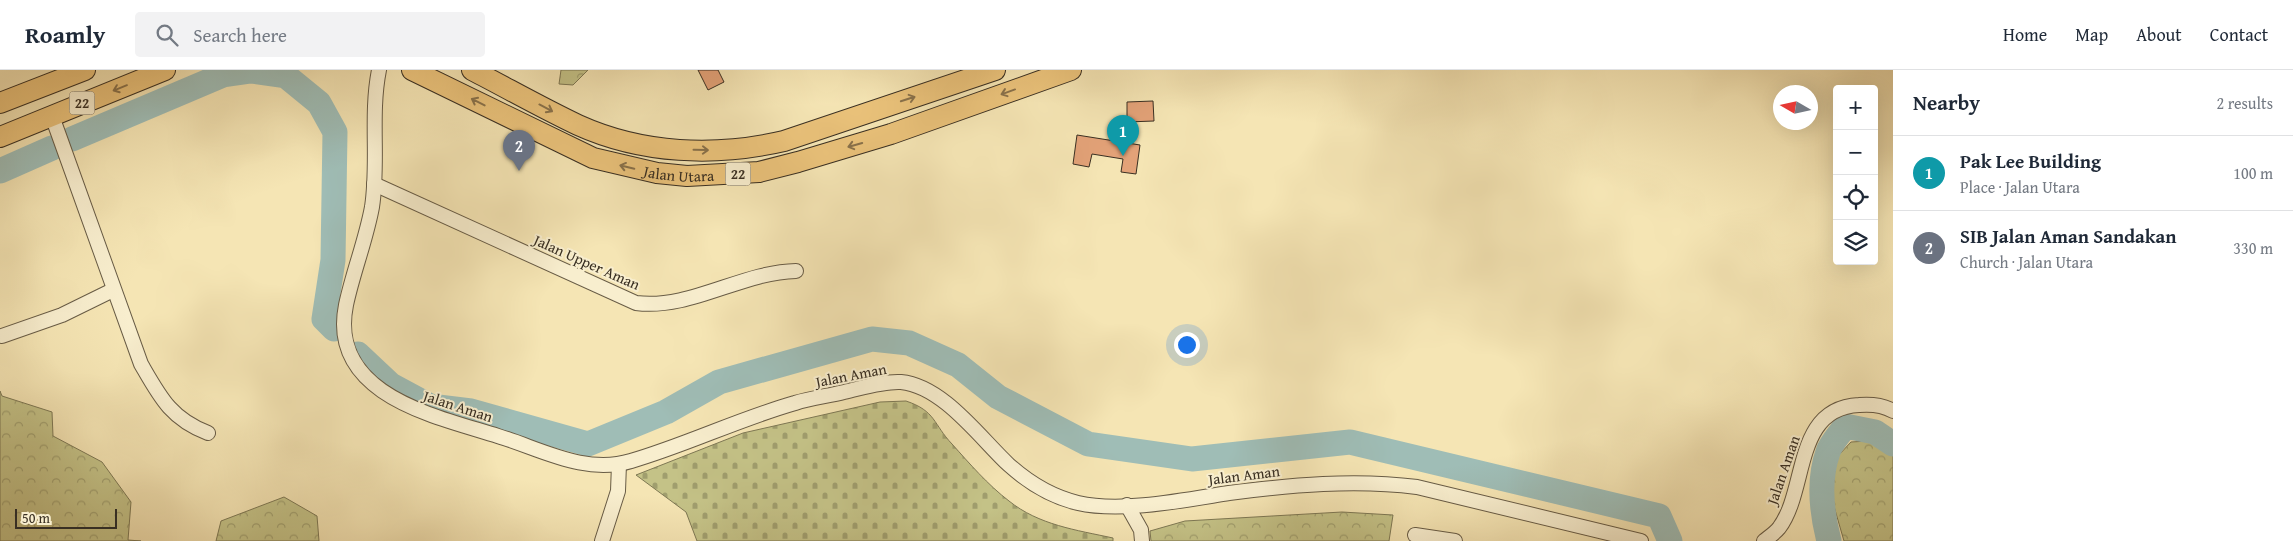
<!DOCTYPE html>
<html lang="en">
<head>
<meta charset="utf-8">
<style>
  body { margin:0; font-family:"Gentium Book Plus",serif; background:#f2f2f3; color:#1f2937 }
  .controls { position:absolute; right:15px; top:15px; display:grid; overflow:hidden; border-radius:5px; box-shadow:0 5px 20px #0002 }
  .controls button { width:45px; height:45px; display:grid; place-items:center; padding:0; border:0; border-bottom:1px solid #e0e1e3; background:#fff; color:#1f2937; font:25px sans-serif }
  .compass { position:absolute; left:1773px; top:15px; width:45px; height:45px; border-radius:50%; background:#fff; box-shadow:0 5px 20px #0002; rotate:279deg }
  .scale { position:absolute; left:15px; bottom:12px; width:102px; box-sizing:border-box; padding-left:5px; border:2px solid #392f22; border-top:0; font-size:14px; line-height:18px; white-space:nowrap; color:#392f22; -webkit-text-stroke:4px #f8eece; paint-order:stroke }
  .you { position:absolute; left:1186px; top:274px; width:18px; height:18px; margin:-12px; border:4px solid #fff; border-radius:50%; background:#1a73e8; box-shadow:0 0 0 8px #1a73e833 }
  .badge { display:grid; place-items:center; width:32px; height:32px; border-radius:50%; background:#8f2418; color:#fff; font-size:16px; font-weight:700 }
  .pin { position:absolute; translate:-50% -41px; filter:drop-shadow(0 1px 2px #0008) }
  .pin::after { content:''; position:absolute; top:26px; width:18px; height:15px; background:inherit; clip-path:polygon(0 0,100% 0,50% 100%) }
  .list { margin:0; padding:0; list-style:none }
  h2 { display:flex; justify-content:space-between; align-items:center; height:65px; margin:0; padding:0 20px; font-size:21px }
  h2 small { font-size:16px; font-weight:400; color:#747a83 }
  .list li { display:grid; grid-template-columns:32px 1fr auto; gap:15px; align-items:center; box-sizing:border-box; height:75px; padding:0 20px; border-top:1px solid #e0e1e3 }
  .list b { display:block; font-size:19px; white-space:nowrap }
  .list p { margin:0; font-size:16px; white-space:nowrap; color:#747a83 }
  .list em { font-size:16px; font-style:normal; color:#747a83 }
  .icon { flex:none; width:28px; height:28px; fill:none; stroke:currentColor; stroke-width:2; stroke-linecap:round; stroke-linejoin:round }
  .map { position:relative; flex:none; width:1893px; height:471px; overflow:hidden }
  header { display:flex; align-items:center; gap:30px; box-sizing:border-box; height:70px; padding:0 25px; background:#fff; border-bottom:1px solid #e0e1e3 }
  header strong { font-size:24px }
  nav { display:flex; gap:28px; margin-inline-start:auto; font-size:18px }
  .search { width:350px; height:45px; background:#f2f2f3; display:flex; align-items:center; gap:12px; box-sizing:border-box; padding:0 18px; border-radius:5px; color:#747a83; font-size:19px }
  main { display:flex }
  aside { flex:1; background:#fff }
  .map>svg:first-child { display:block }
  .forest { fill:url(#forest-crowns); stroke:#7e7854 }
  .cemetery { fill:url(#cemetery-stones); stroke:#7e7854 }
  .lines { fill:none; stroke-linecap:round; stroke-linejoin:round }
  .river { stroke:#9fbdb6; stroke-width:25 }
  .building { fill:#e3a278; stroke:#392f22 }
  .minor-casing { stroke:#685c46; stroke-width:16 }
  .highway-casing { stroke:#392f22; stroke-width:22 }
  .minor { stroke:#f8eece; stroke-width:14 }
  .highway { stroke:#eac27a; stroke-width:20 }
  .oneway { stroke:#89714a }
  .labels { text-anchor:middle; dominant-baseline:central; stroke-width:4; stroke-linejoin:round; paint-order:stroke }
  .shield { fill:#f8eece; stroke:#726856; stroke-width:1 }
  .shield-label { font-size:14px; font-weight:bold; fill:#392f22 }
  .street-label { font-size:15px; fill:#392f22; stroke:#f8eece }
</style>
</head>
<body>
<header>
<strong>Roamly</strong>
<div class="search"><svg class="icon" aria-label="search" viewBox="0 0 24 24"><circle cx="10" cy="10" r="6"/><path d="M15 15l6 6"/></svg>Search here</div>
<nav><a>Home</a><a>Map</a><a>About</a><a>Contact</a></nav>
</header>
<main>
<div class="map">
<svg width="1893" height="471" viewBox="0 0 1893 471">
  <defs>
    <pattern id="forest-crowns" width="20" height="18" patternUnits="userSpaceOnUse" patternTransform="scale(1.25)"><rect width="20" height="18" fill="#c4c287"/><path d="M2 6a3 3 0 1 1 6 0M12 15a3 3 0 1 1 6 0" fill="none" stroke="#a09e6e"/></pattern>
    <pattern id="cemetery-stones" width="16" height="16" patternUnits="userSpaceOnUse" patternTransform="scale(1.25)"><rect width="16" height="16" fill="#c4c287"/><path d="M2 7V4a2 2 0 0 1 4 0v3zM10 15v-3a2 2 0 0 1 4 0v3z" fill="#a09e6e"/></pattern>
  </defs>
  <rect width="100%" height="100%" fill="#f5e5b4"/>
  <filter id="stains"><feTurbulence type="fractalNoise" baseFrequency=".004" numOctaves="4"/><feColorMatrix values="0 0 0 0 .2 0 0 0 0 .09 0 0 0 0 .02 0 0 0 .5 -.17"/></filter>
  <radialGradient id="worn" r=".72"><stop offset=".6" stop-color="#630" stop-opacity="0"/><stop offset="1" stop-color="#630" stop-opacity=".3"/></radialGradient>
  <g class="forest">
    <polygon points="561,0 588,0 573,15 559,14"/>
    <polygon points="0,321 2,326 52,342 53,366 102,392 131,432 128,470 141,471 0,471"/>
    <polygon points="1868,371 1893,385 1893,471 1844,471 1831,426 1837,387 1851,372"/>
    <polygon points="284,427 317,446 319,471 216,471 221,451"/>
    <polygon points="1342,442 1393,445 1389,471 1151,471 1150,461 1185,451"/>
  </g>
  <path class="cemetery" d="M 906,331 C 936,341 933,354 952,374 C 969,393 988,415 1009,431 C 1039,455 1076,460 1113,468 L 1113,471 L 697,471 L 686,442 L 636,405 L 743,363 L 880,332 Z"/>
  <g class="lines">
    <g class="river">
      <polyline points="72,69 223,5 251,1 286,6 319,33 335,62 333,190 324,249 334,259"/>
      <polyline points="0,101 52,78"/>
      <polyline points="358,284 391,315 430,336 471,341 588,374 666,342 719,312 872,269 909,273 958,295 998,327 1088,374 1192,389 1350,372 1659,446 1670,471"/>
      <path d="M 1829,471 C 1822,444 1818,410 1828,382 C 1831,373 1840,364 1845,356 L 1875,362 L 1893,374"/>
    </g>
  </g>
  <g class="building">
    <polygon points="698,0 718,0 724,12 708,20"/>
    <polygon points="1153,31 1154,51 1127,52 1127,32"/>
    <polygon points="1077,65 1140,75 1136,104 1121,102 1123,89 1092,84 1089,97 1073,94"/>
  </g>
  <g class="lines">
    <g class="minor-casing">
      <g id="minor">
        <path d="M 379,0 C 370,45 379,92 372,137 C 366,170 353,202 346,235 C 328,325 435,346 498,366 C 541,379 585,405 631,391 C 686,375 739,349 795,333 C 811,328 828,326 844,322 C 862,318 883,311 901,312 C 943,316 980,368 1009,395 C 1028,412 1053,427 1078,433 C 1121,443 1185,430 1229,423 C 1292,415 1354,409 1417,417 L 1641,471"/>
        <path d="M 52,46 L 141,294 C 160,327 171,349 208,363"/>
        <path d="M 374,114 L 636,233 C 690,240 742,202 796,201"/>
        <polyline points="2,266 62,245 113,220"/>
        <polyline points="1127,435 1141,460 1142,471"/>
        <polyline points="1415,465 1455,471"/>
        <polyline points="602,471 618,421 619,394"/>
        <path d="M 1764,471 C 1769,467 1775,463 1779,458 C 1808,420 1793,338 1859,335 C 1871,334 1883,335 1893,341"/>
      </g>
    </g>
    <g class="highway-casing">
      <g id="highway">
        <path id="s1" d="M 412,0 L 593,88 L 657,103 L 687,106 L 759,102 L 798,92 L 891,64 L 1071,0"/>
        <path d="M 472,0 C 507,18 542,38 578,55 C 642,84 715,87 784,71 L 995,0"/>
        <polyline points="0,33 85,0"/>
        <polyline points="0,67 165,0"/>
      </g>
    </g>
    <use href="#minor" class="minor"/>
    <use href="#highway" class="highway"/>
  </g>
  <defs><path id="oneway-shaft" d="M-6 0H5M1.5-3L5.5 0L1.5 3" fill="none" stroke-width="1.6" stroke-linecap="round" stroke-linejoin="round" transform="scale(1.25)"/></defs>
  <g class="oneway">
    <use href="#oneway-shaft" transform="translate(120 18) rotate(158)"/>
    <use href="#oneway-shaft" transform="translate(1008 22) rotate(160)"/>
    <use href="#oneway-shaft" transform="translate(908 29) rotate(-18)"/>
    <use href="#oneway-shaft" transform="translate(478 32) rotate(-153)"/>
    <use href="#oneway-shaft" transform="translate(546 38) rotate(28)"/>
    <use href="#oneway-shaft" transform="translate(855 75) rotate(164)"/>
    <use href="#oneway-shaft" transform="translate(701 80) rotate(1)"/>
    <use href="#oneway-shaft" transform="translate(627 97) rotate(-167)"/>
  </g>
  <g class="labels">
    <g class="shield">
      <rect x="69.5" y="21.5" width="25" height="23" rx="4"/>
      <rect x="725.5" y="92.5" width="25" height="23" rx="4"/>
    </g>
    <g class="shield-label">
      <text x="82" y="33">22</text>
      <text x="738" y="104">22</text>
    </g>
    <g class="street-label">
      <text stroke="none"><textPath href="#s1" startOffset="289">Jalan Utara</textPath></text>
      <text transform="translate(587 192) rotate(24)">Jalan Upper Aman</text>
      <text transform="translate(851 305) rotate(-11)">Jalan Aman</text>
      <text transform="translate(458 336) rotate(18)">Jalan Aman</text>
      <text transform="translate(1783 400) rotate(-71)">Jalan Aman</text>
      <text transform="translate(1244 405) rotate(-7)">Jalan Aman</text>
    </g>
  </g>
  <rect width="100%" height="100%" filter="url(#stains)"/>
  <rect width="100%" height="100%" fill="url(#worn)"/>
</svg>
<div class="controls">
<button>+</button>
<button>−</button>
<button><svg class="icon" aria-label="locate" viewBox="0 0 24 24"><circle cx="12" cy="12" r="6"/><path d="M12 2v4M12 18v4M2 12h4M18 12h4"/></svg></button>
<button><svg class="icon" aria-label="layers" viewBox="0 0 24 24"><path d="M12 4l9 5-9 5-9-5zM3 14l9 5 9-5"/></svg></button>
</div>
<svg class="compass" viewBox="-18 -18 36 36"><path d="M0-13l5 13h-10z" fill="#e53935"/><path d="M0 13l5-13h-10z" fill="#747a83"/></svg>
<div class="scale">50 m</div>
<div class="you"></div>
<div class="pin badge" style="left:1123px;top:86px;background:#0f9aa8">1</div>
<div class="pin badge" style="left:519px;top:101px;background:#6b7280">2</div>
</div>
<aside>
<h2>Nearby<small>2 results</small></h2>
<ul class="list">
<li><span class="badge" style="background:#0f9aa8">1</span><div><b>Pak Lee Building</b><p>Place · Jalan Utara</p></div><em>100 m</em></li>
<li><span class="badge" style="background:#6b7280">2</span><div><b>SIB Jalan Aman Sandakan</b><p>Church · Jalan Utara</p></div><em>330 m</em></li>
</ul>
</aside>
</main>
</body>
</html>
